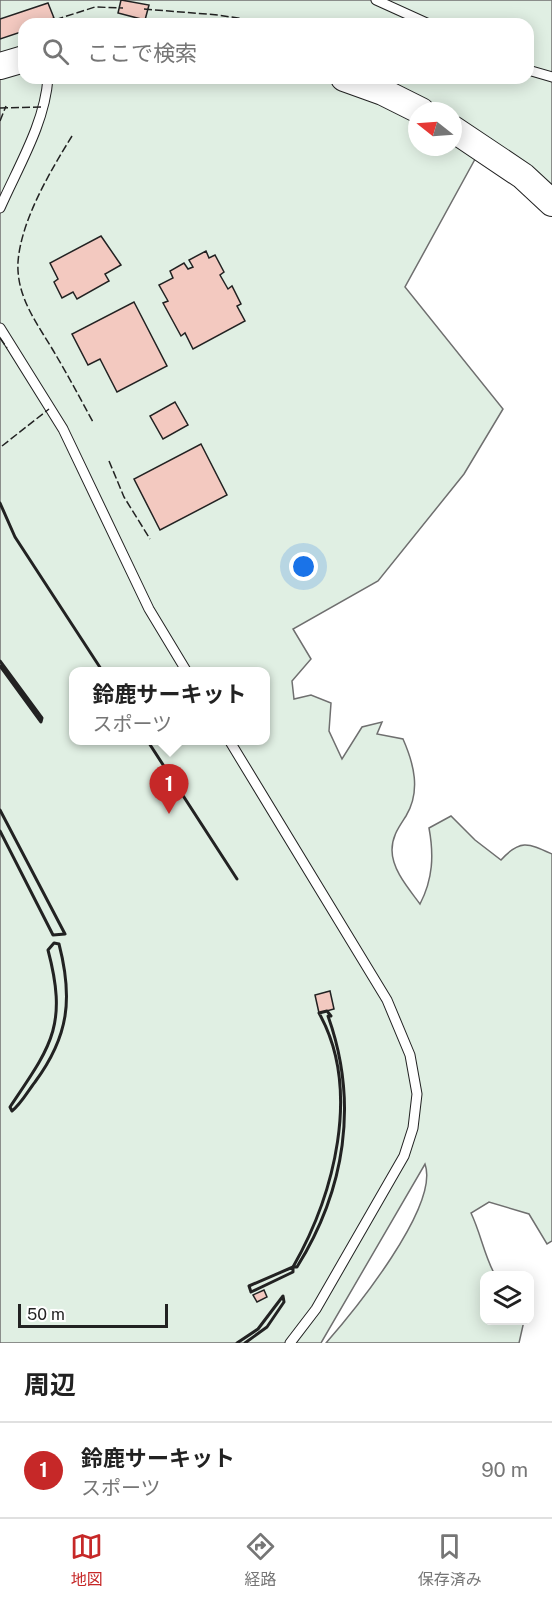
<!DOCTYPE html>
<html lang="ja">
<head>
<meta charset="utf-8">
<style>
  body { margin:0; font-family:"Public Sans","Noto Sans JP",sans-serif; background:#f2f2f2; color:#222 }
  .controls { position:absolute; right:18px; bottom:18px; display:grid; overflow:hidden; border-radius:12px; box-shadow:0 3px 15px #0003 }
  .controls button { width:54px; height:54px; display:grid; place-items:center; padding:0; border:0; border-bottom:2px solid #e0e0e0; background:#fff; color:#222; font:30px sans-serif }
  .compass { position:absolute; left:408px; top:102px; width:54px; height:54px; border-radius:50%; background:#fff; box-shadow:0 3px 15px #0003; rotate:287deg }
  .scale { position:absolute; left:18px; bottom:15px; width:150px; box-sizing:border-box; padding-left:6px; border:3px solid #222; border-top:0; font-size:16px; line-height:21px; white-space:nowrap; color:#222; -webkit-text-stroke:4px #fff; paint-order:stroke }
  .you { position:absolute; left:304px; top:567px; width:21px; height:21px; margin:-15px; border:4px solid #fff; border-radius:50%; background:#1a73e8; box-shadow:0 0 0 9px #1a73e833 }
  .badge { display:grid; place-items:center; width:39px; height:39px; border-radius:50%; background:#c62828; color:#fff; font-size:20px; font-weight:700 }
  .pin { position:absolute; translate:-50% -50px; filter:drop-shadow(0 2px 3px #0008) }
  .pin::after { content:''; position:absolute; top:32px; width:21px; height:18px; background:inherit; clip-path:polygon(0 0,100% 0,50% 100%) }
  .popup { position:absolute; left:69px; top:667px; width:201px; height:78px; box-sizing:border-box; display:grid; place-content:center; border-radius:12px; background:#fff; filter:drop-shadow(0 2px 4px #0005); font-size:20px; white-space:nowrap; color:#767676 }
  .popup b { font-size:22px; color:#222 }
  .popup::after { content:''; position:absolute; left:50%; top:100%; margin-left:-12px; border:12px solid transparent; border-top-color:#fff }
  .list { margin:0; padding:0; list-style:none }
  h2 { display:flex; justify-content:space-between; align-items:center; height:78px; margin:0; padding:0 24px; font-size:26px }
  h2 small { font-size:20px; font-weight:400; color:#767676 }
  .list li { display:grid; grid-template-columns:39px 1fr auto; gap:18px; align-items:center; box-sizing:border-box; height:96px; padding:0 24px; border-top:2px solid #e0e0e0 }
  .list b { display:block; font-size:22px; white-space:nowrap }
  .list p { margin:0; font-size:20px; white-space:nowrap; color:#767676 }
  .list em { font-size:20px; font-style:normal; color:#767676 }
  .icon { flex:none; width:33px; height:33px; fill:none; stroke:currentColor; stroke-width:2; stroke-linecap:round; stroke-linejoin:round }
  .map { position:relative; flex:none; width:552px; height:1343px; overflow:hidden }
  .search { position:absolute; background:#fff; box-shadow:0 3px 15px #0003; left:18px; right:18px; top:18px; height:66px; display:flex; align-items:center; gap:15px; box-sizing:border-box; padding:0 21px; border-radius:18px; color:#767676; font-size:22px }
  .sheet { height:174px; background:#fff }
  nav { display:flex; justify-content:space-around; align-items:center; box-sizing:border-box; height:84px; border-top:2px solid #e0e0e0; background:#fff; font-size:16px; color:#767676 }
  nav a { display:grid; justify-items:center; gap:3px }
  nav .on { color:#c62828 }
  .map>svg:first-child { display:block }
  .green { fill:#e0efe3; stroke:#6f6f6f; stroke-width:1.5; fill-rule:evenodd }
  .building { fill:#f3c9c0; stroke:#222; stroke-width:1.5 }
  .lines { fill:none; stroke-linecap:round; stroke-linejoin:round }
  .service-casing { stroke:#222; stroke-width:11 }
  .secondary-casing { stroke:#222; stroke-width:28 }
  .service { stroke:#fff; stroke-width:9 }
  .secondary { stroke:#fff; stroke-width:26 }
  .fence { stroke:#222; stroke-width:1.5; stroke-dasharray:8 3; stroke-linecap:butt }
  .wall { stroke:#222; stroke-width:3 }
</style>
</head>
<body>
<div class="map">
<svg width="552" height="1343" viewBox="0 0 552 1343">
  <rect width="100%" height="100%" fill="#fff"/>
  <path class="green" d="M 0,0 L 552,0 L 552,185 L 485,141 L 405,287 L 503,409 L 464,474 L 378,581 L 293,629 L 311,659 L 292,681 L 294,699 L 311,695 L 331,703 L 329,731 L 342,759 L 362,727 L 382,722 L 377,734 L 403,739 C 414,764 421,791 406,816 C 399,827 392,836 392,850 C 392,870 409,889 420,904 C 433,879 434,855 429,828 L 451,816 L 475,840 L 501,860 C 520,839 528,843 552,854 L 552,1241 L 547,1244 L 529,1214 L 489,1202 L 471,1213 C 481,1234 484,1255 495,1275 L 484,1276 L 484,1320 L 524,1321 L 519,1343 L 326,1343 C 354,1311 440,1206 425,1164 L 321,1343 L 0,1343 ZM 24,24 L 528,24 L 528,78 L 24,78 ZM 417,111 L 453,111 L 453,147 L 417,147 ZM 73,672 L 265,672 L 265,740 L 73,740 Z"/>
  <g class="building">
    <polygon points="121,0 149,5 145,20 118,13"/>
    <polygon points="48,3 54,18 36,24 24,24 24,31 0,39 0,19"/>
    <polygon points="101,236 121,265 105,274 109,281 77,299 73,292 62,298 54,282 58,279 50,263"/>
    <polygon points="206,251 209,258 215,255 224,272 220,275 228,289 232,286 241,304 237,306 245,321 193,349 185,333 181,336 163,303 168,301 159,285 173,278 170,271 184,263 188,269 193,267 189,260"/>
    <polygon points="134,302 167,366 117,392 100,359 88,365 72,334"/>
    <polygon points="175,402 188,425 163,439 150,416"/>
    <polygon points="201,444 227,495 160,530 134,479"/>
    <polygon points="330,991 334,1009 319,1013 315,995"/>
    <polygon points="264,1290 267,1297 257,1302 253,1295"/>
  </g>
  <g class="lines">
    <g class="service-casing">
      <g id="service">
        <polyline points="376,0 429,24"/>
        <polyline points="528,70 552,77"/>
        <path d="M 0,208 C 18,167 45,123 48,78"/>
        <polyline points="0,328 63,429 149,609 187,672"/>
        <polyline points="229,740 387,1000 410,1055 417,1094 413,1128 404,1156 316,1309 290,1343"/>
      </g>
    </g>
    <g class="secondary-casing">
      <g id="secondary">
        <polyline points="0,66 24,59"/>
        <polyline points="344,78 383,92 421,111"/>
        <polyline points="453,129 523,176 552,203"/>
      </g>
    </g>
    <use href="#service" class="service"/>
    <use href="#secondary" class="secondary"/>
    <g class="fence">
      <polyline points="144,9 218,15 257,21"/>
      <polyline points="45,23 95,7 123,8"/>
      <polyline points="0,108 41,107"/>
      <polyline points="0,121 6,106"/>
      <path d="M 72,136 C 51,170 21,220 18,262 C 16,299 40,327 57,357 C 70,379 81,400 93,422"/>
      <polyline points="0,338 7,348"/>
      <polyline points="2,446 49,409"/>
      <polyline points="109,461 124,497 150,539"/>
    </g>
    <g class="wall">
      <polyline points="0,503 15,537 103,672"/>
      <polyline points="0,661 42,718 41,722 0,666"/>
      <polyline points="147,740 237,879"/>
      <polyline points="0,810 65,934 53,935 0,831"/>
      <path d="M 54,943 L 59,944 C 73,998 69,1036 35,1082 C 28,1091 21,1104 12,1111 L 10,1107 C 51,1046 68,1026 48,950 Z"/>
      <path d="M 327,1011 L 331,1016 L 328,1016 C 359,1103 345,1190 297,1267 L 293,1267 C 334,1195 362,1090 319,1013 Z"/>
      <polygon points="293,1267 293,1272 251,1292 249,1286"/>
      <polyline points="237,1343 258,1329 283,1296 284,1302 267,1327 245,1343"/>
    </g>
  </g>
</svg>
<div class="controls">
<button><svg class="icon" aria-label="layers" viewBox="0 0 24 24"><path d="M12 4l9 5-9 5-9-5zM3 14l9 5 9-5"/></svg></button>
</div>
<svg class="compass" viewBox="-18 -18 36 36"><path d="M0-13l5 13h-10z" fill="#e53935"/><path d="M0 13l5-13h-10z" fill="#767676"/></svg>
<div class="scale">50 m</div>
<div class="you"></div>
<div class="pin badge" style="left:169px;top:814px">1</div>
<div class="popup"><b>鈴鹿サーキット</b>スポーツ</div>
<div class="search"><svg class="icon" aria-label="search" viewBox="0 0 24 24"><circle cx="10" cy="10" r="6"/><path d="M15 15l6 6"/></svg>ここで検索</div>
</div>
<section class="sheet">
<h2>周辺<small></small></h2>
<ul class="list">
<li><span class="badge">1</span><div><b>鈴鹿サーキット</b><p>スポーツ</p></div><em>90 m</em></li>
</ul>
</section>
<nav>
<a class="on"><svg class="icon" aria-label="map" viewBox="0 0 24 24"><path d="M3 6l6-2 6 2 6-2v14l-6 2-6-2-6 2zM9 4v14M15 6v14"/></svg>地図</a>
<a><svg class="icon" aria-label="directions" viewBox="0 0 24 24"><path d="M12 3l9 9-9 9-9-9zM9 14v-3h6M13 9l2 2-2 2"/></svg>経路</a>
<a><svg class="icon" aria-label="saved" viewBox="0 0 24 24"><path d="M7 4h10v16l-5-4-5 4z"/></svg>保存済み</a>
</nav>
</body>
</html>
